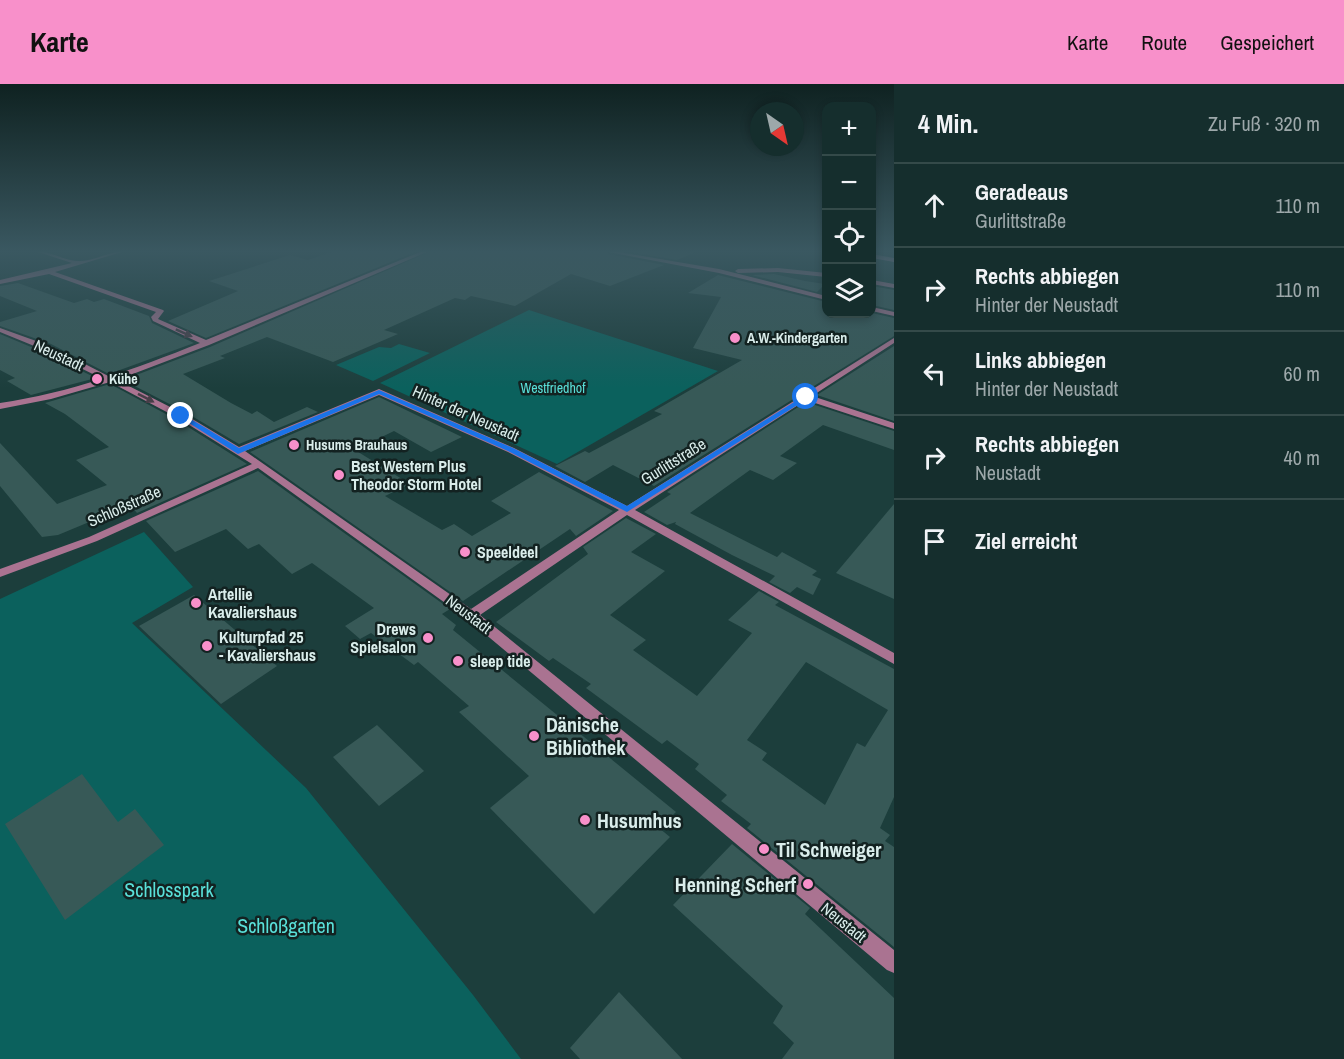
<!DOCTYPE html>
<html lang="de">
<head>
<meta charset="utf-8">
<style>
  body { margin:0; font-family:"Archivo Narrow",sans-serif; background:#1e3635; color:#f1f3f6 }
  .controls { position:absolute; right:18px; top:18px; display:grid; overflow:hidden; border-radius:12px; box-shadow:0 3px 9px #0003 }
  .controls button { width:54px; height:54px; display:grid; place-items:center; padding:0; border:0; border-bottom:2px solid #344a49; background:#152e2d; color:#f1f3f6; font:30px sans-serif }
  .compass { position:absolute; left:750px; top:18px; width:54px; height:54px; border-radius:50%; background:#152e2d; box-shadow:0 3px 9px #0003; rotate:146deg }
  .stop { position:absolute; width:18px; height:18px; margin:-14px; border:4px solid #1a73e8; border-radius:50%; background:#fff }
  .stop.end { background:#1a73e8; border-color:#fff; box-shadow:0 2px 6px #0008 }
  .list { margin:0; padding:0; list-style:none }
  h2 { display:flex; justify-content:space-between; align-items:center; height:78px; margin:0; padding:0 24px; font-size:26px }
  h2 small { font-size:20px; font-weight:400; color:#9da8aa }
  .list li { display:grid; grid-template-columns:39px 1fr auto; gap:18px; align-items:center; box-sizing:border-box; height:84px; padding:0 24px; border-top:2px solid #344a49 }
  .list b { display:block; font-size:22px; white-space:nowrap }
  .list p { margin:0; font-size:20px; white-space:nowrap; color:#9da8aa }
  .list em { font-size:20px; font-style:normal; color:#9da8aa }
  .icon { flex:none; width:33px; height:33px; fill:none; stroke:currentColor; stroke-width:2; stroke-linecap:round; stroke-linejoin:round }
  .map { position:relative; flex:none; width:894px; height:975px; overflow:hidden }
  header { display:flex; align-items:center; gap:36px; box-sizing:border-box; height:84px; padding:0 30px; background:#f890ca; color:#111 }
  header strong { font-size:28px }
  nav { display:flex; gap:33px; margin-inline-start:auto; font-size:21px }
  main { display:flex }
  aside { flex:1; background:#152e2d }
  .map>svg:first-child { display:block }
  .green { fill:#0b615d }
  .building { fill:#375957; fill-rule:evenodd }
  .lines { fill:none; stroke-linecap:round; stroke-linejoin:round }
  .pedestrian { fill:#aa7391; fill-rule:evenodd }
  .minor { fill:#aa7391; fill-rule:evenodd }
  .secondary { fill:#ea93c3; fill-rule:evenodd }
  .oneway { fill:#483e48 }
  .route { fill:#1a73e8 }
  .poi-dot { fill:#f890ca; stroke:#132221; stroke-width:2 }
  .labels { text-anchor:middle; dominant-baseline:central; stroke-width:5; stroke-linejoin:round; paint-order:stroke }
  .far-poi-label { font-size:14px; font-weight:bold; fill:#daedeb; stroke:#132221; text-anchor:start }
  .far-park-label { font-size:14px; fill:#59e0d9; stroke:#132221 }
  .street-label { font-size:16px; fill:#daedeb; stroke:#132221 }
  .poi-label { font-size:16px; font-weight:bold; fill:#daedeb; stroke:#132221; text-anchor:start }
  .near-poi-label { font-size:20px; font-weight:bold; fill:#daedeb; stroke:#132221; text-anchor:start }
  .near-park-label { font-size:20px; fill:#59e0d9; stroke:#132221 }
</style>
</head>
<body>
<header>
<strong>Karte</strong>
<nav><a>Karte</a><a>Route</a><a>Gespeichert</a></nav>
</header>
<main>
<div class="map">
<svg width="894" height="975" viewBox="0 0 894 975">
  <rect width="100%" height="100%" fill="#1c3e3c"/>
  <g class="green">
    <polygon points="529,226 718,287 557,380 380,299"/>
    <polygon points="399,260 430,269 373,297 336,281 379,263 391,264"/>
    <polygon points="144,448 193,503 132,539 306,704 473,911 521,975 0,975 0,515"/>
  </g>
  <g class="building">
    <polygon points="331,168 415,168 206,254 168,237 238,207 209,197 290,171 308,176"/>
    <polygon points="429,168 606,168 608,170 664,181 610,202 571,190 515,222 471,212 465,216 455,214 384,246 398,250 333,278 267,253 220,272 225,274 183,290 231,319 252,330 257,327 274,338 307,323 318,328 239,360 185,328 123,296 210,263"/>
    <polygon points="631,168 694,168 694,169 677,176"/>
    <polygon points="774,190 805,197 825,200 817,208 752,191"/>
    <polygon points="718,191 826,218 826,230 872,229 894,234 894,252 654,402 613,381 585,398 555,382 585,367 589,369 662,330 654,327 742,276 693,264 721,213 688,209"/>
    <polygon points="18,199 74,219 87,215 94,218 104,215 149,232 152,239 194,259 109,290 51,260 0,242 0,238 37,227 0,212 0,202"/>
    <polygon points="872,202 894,206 894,226 872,221"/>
    <polygon points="0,250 43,268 96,294 31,311 7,297 15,294 0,286"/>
    <polygon points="894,262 894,337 817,311"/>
    <polygon points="110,300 177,336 247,380 137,429 130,421 58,451 42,453 0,402 0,359 57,420 107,401 76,376 109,363 65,330 45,319"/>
    <polygon points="379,313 462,353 431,368 394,347 355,366 410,400 385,412 442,446 454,440 472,452 511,429 491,417 539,388 613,427 576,452 570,445 463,517 250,368"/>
    <polygon points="806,318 894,347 894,366 823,341 780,372 797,379 773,396 750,386 690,429 777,473 782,468 817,487 812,491 821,495 813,511 797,503 790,509 769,498 775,492 732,471 675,440 676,438 667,441 644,428 671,410 667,408"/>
    <polygon points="258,387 450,525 442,530 456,541 453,546 676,728 659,744 670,753 594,830 490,724 529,692 459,628 469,622 418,578 414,581 371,549 360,555 345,542 374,524 312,479 292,490 259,460 248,465 226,445 175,468 146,437"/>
    <polygon points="894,420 894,515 836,489"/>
    <path d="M 626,434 L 656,450 L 631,468 L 665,487 L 610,531 L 646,556 L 633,566 L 697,612 L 752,549 L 728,536 L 759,507 L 779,518 L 775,521 L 894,585 L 894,713 L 880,744 L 890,751 L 885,757 L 894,763 L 894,863 L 747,744 L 751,740 L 721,717 L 727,711 L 695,685 L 699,680 L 667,656 L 662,660 L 586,604 L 591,600 L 553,574 L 549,577 L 496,538 L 588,470 L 583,463 ZM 806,578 L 888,626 L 865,663 L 857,659 L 825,721 L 762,676 L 767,669 L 747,656 Z"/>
    <polygon points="194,511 277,582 221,620 139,542"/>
    <polygon points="377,641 424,687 379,722 333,673"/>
    <polygon points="82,690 118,738 135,725 164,761 65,836 5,740"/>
    <polygon points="732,760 810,824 805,830 894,914 894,975 782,975 794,959 773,939 783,922 673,821"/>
    <polygon points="619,908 682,975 580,975 570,964"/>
  </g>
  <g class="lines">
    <polygon class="pedestrian" points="0,244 50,262 116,296 109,298 44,266 0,248"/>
    <g class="minor">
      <path d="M 38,168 C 52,167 66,178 80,177 C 94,177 107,168 122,168 L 55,188 L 163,226 L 164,227 L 158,235 L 206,256 L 420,168 L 427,168 L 209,261 L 117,296 L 184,330 L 239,363 L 379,305 L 514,364 L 627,422 L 894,254 L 894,259 L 812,312 L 894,339 L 894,345 L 806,316 L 635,426 L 894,569 L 894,580 L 627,431 L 480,531 L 894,866 L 894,889 L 887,886 L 466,534 L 258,384 L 97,457 L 0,493 L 0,485 L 89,453 L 252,380 L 178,334 L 110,298 L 51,315 L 0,325 L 0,319 C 69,309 135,285 200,259 L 153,237 L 151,233 L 156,228 L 49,190 L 0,200 L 0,196 L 72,179 ZM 379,311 L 508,368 L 619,426 L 471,525 L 245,367 Z"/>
      <polygon points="608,168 619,168 719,185 826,212 826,216 719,189"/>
      <polygon points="778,184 826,189 826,193 778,188 738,189 735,187 738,185"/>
      <polygon points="872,196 894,200 894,204 872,200"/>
      <polygon points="872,223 894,228 894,232 872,227"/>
    </g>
    <polygon class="secondary" points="872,170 894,174 894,178 872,174"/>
  </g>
  <defs><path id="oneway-solid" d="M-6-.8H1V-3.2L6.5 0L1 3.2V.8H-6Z" transform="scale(1.5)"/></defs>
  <g class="oneway">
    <use href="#oneway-solid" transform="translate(184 249) rotate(24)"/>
    <use href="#oneway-solid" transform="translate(146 314) rotate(27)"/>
  </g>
  <linearGradient id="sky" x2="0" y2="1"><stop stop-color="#0f2221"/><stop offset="0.55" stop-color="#3a5861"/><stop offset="1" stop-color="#3a5861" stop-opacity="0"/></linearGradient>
  <rect width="894" height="304" fill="url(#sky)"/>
  <polygon class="route" points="379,306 513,364 627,422 804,312 810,313 627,428 508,367 379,310 238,370 178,332 184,331 239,364"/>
  <g class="poi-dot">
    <circle cx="735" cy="254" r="6"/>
    <circle cx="97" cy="295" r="6"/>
    <circle cx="294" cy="361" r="6"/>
    <circle cx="339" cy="391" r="6"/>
    <circle cx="465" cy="468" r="6"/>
    <circle cx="196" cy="519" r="6"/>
    <circle cx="428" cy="554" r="6"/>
    <circle cx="207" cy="562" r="6"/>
    <circle cx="458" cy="577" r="6"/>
    <circle cx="534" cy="652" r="6"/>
    <circle cx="585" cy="736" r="6"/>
    <circle cx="764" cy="765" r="6"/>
    <circle cx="808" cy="800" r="6"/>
  </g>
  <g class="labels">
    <g class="far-poi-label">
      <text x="747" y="254">A.W.-Kindergarten</text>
      <text x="109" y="295">Kühe</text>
      <text x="306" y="361">Husums Brauhaus</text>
    </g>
    <g class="far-park-label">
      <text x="553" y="304">Westfriedhof</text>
    </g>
    <g class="street-label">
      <text transform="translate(59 271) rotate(25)">Neustadt</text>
      <text transform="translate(466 329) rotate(24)">Hinter der Neustadt</text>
      <text transform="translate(673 377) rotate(-32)">Gurlittstraße</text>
      <text transform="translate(124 422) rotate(-24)">Schloßstraße</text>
      <text transform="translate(469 530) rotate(37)">Neustadt</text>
      <text transform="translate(844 838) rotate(39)">Neustadt</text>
    </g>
    <g class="poi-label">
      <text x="351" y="382">Best Western Plus<tspan x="351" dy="18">Theodor Storm Hotel</tspan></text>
      <text x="477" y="468">Speeldeel</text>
      <text x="208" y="510">Artellie<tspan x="208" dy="18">Kavaliershaus</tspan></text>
      <text x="416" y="545" text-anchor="end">Drews<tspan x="416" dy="18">Spielsalon</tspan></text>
      <text x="219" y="553">Kulturpfad 25<tspan x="219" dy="18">- Kavaliershaus</tspan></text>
      <text x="470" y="577">sleep tide</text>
    </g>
    <g class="near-poi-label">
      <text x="546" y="640">Dänische<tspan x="546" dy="23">Bibliothek</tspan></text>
      <text x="597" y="736">Husumhus</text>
      <text x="776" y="765">Til Schweiger</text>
      <text x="796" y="800" text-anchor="end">Henning Scherf</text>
    </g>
    <g class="near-park-label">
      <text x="169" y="805">Schlosspark</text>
      <text x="286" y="841">Schloßgarten</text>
    </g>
  </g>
</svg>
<div class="controls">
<button>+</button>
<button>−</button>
<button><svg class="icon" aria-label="locate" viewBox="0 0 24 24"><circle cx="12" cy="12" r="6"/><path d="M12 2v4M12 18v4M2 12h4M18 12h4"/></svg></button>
<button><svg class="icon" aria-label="layers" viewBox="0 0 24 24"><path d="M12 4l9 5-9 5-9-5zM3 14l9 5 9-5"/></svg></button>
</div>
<svg class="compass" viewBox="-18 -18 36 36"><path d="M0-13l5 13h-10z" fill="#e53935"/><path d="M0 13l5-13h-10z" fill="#9da8aa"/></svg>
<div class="stop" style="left:806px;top:313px"></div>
<div class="stop end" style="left:181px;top:332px"></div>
</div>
<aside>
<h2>4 Min.<small>Zu Fuß · 320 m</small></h2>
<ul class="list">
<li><svg class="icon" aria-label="ahead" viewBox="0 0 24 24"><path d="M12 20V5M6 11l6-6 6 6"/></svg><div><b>Geradeaus</b><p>Gurlittstraße</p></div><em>110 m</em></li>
<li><svg class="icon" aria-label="right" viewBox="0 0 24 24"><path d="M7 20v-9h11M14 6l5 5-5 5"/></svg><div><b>Rechts abbiegen</b><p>Hinter der Neustadt</p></div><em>110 m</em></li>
<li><svg class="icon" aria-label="left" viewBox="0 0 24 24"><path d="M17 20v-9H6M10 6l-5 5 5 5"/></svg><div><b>Links abbiegen</b><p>Hinter der Neustadt</p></div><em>60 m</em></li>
<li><svg class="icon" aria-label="right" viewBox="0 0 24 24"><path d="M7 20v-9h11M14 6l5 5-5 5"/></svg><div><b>Rechts abbiegen</b><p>Neustadt</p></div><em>40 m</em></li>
<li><svg class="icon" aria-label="arrive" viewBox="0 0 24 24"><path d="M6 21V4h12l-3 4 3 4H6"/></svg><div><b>Ziel erreicht</b></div></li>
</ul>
</aside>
</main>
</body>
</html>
